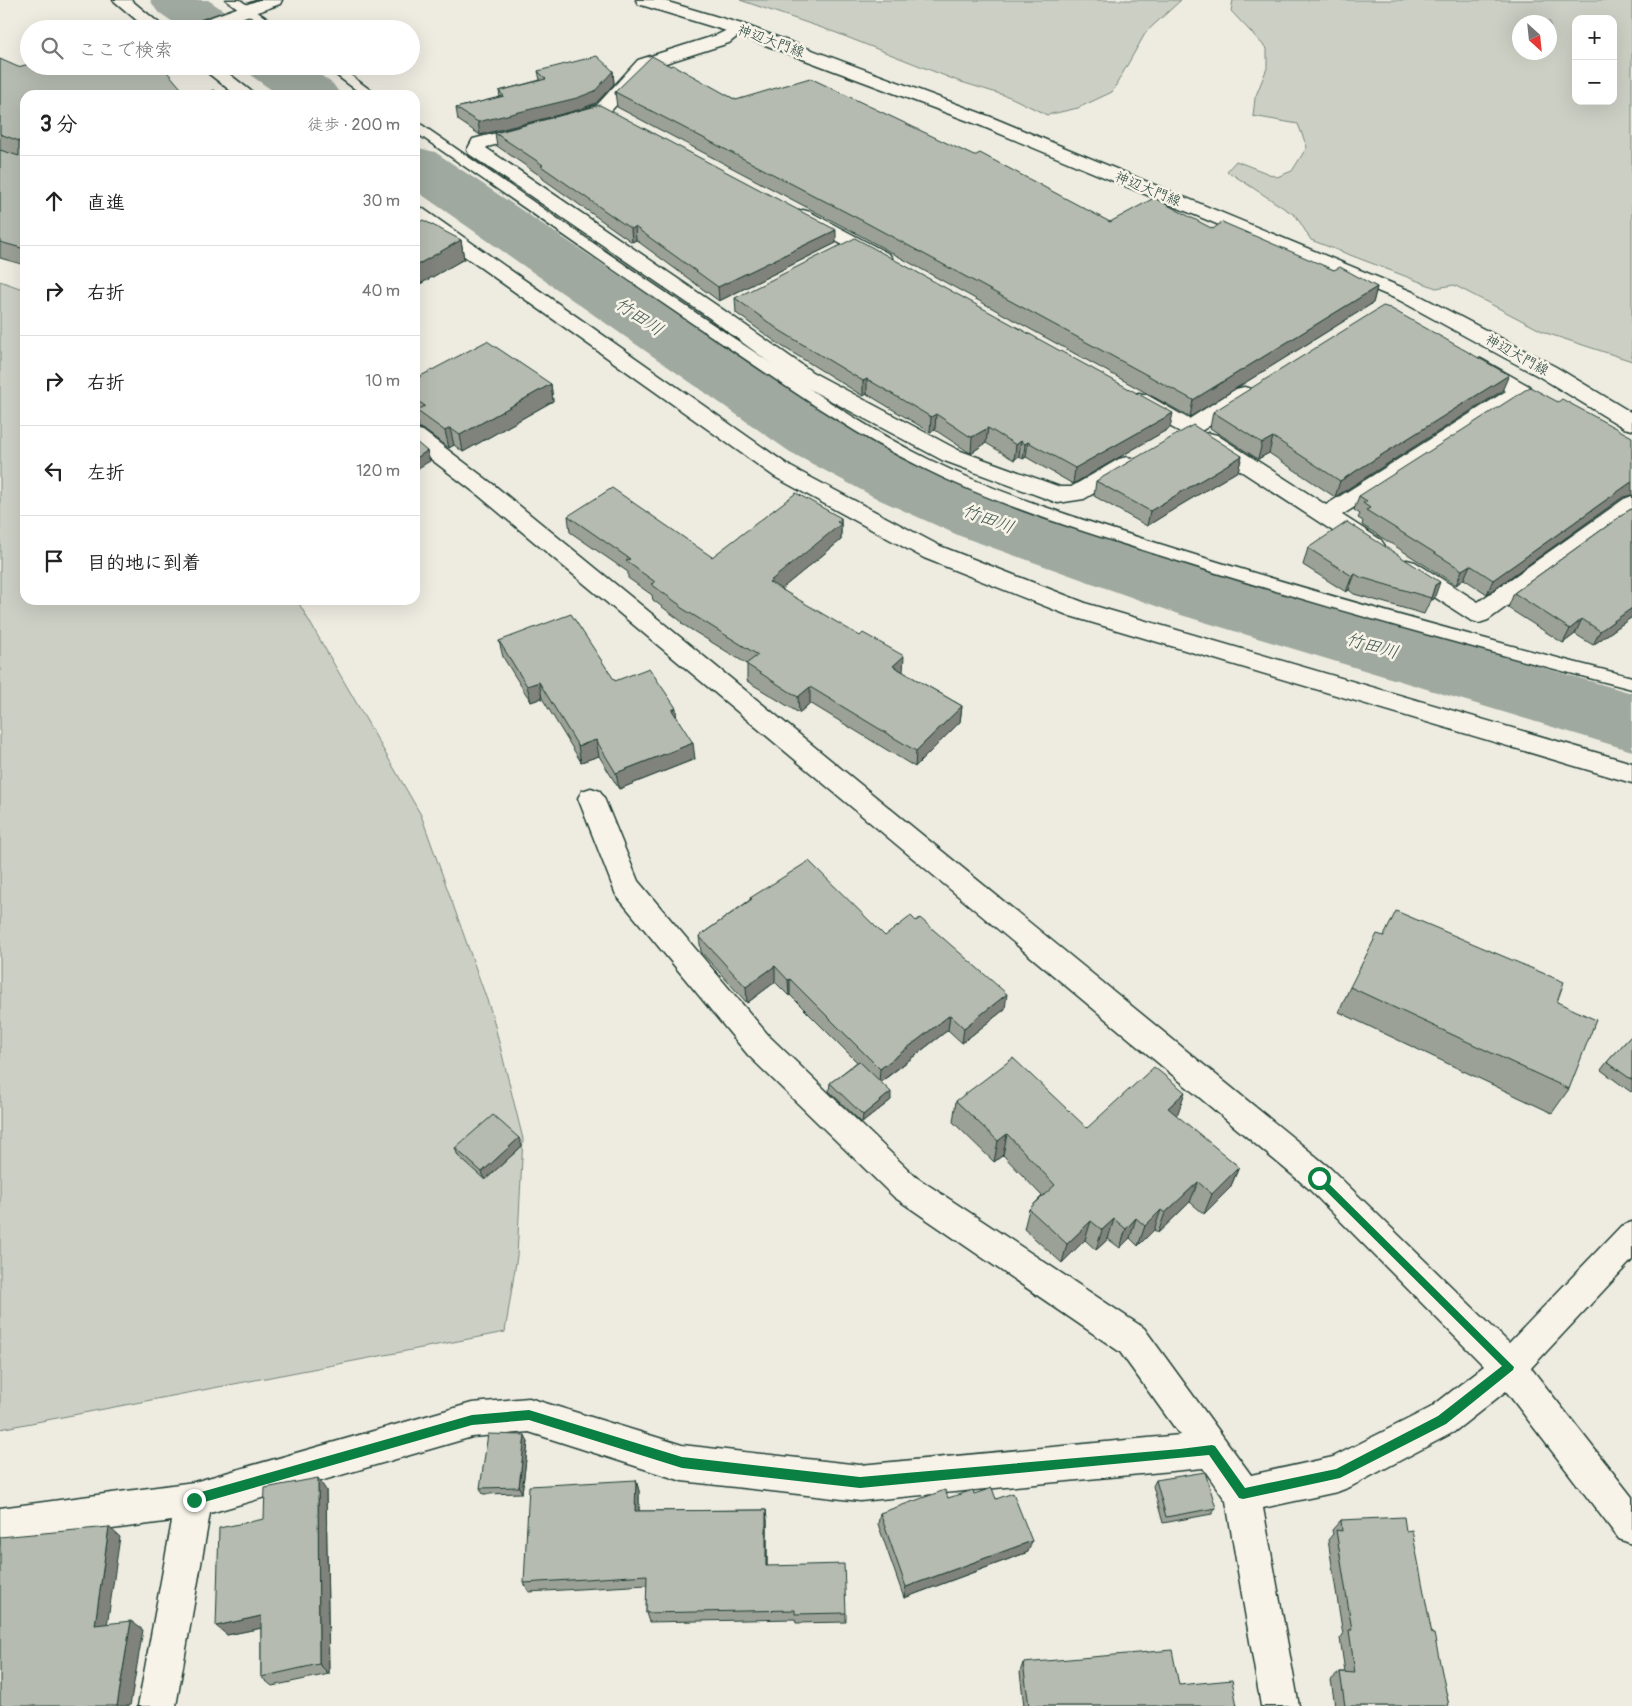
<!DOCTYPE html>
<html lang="ja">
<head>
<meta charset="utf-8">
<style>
  body { margin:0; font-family:Pangolin,"Klee One",sans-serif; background:#f6f6f6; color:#222 }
  .controls { position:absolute; right:15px; top:15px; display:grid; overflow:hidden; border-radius:10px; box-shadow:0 5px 20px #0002 }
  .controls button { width:45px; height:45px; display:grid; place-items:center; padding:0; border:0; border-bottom:1px solid #e0e0e0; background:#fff; color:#222; font:25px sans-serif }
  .compass { position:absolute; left:1512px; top:15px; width:45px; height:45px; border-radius:50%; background:#fff; box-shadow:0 5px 20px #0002; rotate:153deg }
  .stop { position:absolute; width:15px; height:15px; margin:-11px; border:4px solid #0b8043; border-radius:50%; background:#fff }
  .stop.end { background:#0b8043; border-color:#fff; box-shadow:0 1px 5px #0008 }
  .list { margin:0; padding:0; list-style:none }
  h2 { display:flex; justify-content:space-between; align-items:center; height:65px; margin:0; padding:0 20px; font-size:21px }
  h2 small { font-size:16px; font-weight:400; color:#767676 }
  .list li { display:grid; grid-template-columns:32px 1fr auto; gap:15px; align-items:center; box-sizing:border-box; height:90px; padding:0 20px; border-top:1px solid #e0e0e0 }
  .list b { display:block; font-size:19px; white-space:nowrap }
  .list em { font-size:16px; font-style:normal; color:#767676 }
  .icon { flex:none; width:28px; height:28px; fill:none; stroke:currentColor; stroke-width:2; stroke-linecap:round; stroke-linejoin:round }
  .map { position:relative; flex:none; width:1632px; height:1706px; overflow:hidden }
  .search { position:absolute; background:#fff; box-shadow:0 5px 20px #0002; left:20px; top:20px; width:400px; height:55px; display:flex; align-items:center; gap:12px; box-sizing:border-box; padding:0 18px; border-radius:28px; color:#767676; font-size:19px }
  .panel { position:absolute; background:#fff; box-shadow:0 5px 20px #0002; left:20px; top:90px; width:400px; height:515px; border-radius:15px }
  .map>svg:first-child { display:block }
  .green { fill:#cccfc4; stroke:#76867c; fill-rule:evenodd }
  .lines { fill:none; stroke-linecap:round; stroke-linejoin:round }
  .river { fill:#9fa99f; fill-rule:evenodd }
  .service-casing { stroke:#1f3d34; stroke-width:3 }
  .minor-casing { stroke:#1f3d34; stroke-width:3 }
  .primary-casing { stroke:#1f3d34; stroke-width:3 }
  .service { fill:#f7f3e8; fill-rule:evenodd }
  .minor { fill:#f7f3e8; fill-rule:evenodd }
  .primary { fill:#f7f3e8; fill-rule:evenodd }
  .wall { fill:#9ca197; stroke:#1f3d34 }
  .shaded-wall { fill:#7f837b; stroke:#1f3d34 }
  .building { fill:#b5bbb0; stroke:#1f3d34 }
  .route { fill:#0b8043 }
  .labels { text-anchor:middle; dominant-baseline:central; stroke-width:5; stroke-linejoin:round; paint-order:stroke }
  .far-street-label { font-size:14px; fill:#1f3d34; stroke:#f7f3e8 }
  .water-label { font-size:18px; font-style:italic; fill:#3f584f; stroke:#f7f3e8 }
</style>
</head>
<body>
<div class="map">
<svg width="1632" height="1706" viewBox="0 0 1632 1706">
  <rect width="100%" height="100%" fill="#eeece1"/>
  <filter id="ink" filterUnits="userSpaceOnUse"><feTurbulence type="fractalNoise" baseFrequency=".02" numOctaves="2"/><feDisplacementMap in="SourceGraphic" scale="10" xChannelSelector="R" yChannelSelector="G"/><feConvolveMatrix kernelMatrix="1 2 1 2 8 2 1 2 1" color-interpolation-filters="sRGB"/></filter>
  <g filter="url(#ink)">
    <g class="green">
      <polygon points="740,0 1181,0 1146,32 1112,92 1078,108 1047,115 1010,97 958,81 834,32"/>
      <path d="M 1233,0 L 1632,0 L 1632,361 L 1546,333 L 1454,285 L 1436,288 L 1311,240 L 1296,216 L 1227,171 L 1236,161 L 1277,177 L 1292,171 L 1307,147 L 1298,124 L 1253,116 L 1255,98 L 1267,68 L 1267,49 L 1231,11 ZM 1576,19 L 1613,19 L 1613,101 L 1576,101 ZM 1550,22 L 1550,52 L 1520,52 L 1520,22 Z"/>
      <polygon points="0,281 25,290 25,600 297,600 421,815 492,1014 523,1139 517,1256 505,1332 0,1429"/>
    </g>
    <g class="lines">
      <g class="river">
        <polygon points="150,0 208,0 235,18 243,29 183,29 157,11"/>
        <polygon points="246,66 308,66 333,84 341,95 279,95 253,77"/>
        <polygon points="415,147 435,152 838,422 928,468 1010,502 1232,579 1632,693 1632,751 1181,615 960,536 880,500 790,452 415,190"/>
      </g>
      <g class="service-casing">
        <g id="service">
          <polygon points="226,0 240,0 282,29 268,29"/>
          <polygon points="324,66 338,66 377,95 363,95"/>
          <path d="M 415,122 L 419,123 C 525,196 631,270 738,341 C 800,382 861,426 928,459 C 1009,499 1096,524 1182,551 C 1331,597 1481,639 1632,677 L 1632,689 C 1480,650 1330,609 1181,562 C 1092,534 1002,508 919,466 C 852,433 790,389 729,348 C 623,277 519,204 415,132 Z"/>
        </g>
      </g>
      <g class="minor-casing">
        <g id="minor">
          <polygon points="113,0 131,0 166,29 147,29"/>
          <polygon points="259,0 282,0 280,4 211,29 187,29 189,25"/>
          <polygon points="739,24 745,25 747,29 729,43 650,68 609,113 591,120 487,147 486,148 722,309 812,372 958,450 1060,487 1071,487 1119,459 1127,457 1135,459 1138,464 1135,469 1084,499 1058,503 942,460 796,382 708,317 469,154 467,150 473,139 579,112 597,105 638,60 717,35"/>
          <polygon points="199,66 219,66 256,95 236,95"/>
          <polygon points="415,206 422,208 791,467 940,546 1088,604 1632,763 1632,783 1070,616 924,558 775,477 415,221"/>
          <polygon points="803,210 810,212 889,254 892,258 889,262 882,264 875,262 796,220 793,216 796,212"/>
          <polygon points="1474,358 1481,359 1529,386 1532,391 1529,396 1342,515 1381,540 1385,546 1381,552 1373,554 1365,552 1201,445 1198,440 1201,435 1209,433 1217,435 1326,505 1506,391 1467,369 1463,364 1467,359"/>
          <polygon points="1244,387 1252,389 1255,394 1252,399 1198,433 1190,435 1182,433 1131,405 1128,400 1131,395 1139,393 1147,395 1189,419 1236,389"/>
          <polygon points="415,429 423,431 494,485 1330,1168 1509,1343 1621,1226 1632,1222 1632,1260 1531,1368 1632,1497 1632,1544 1619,1539 1506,1391 1454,1432 1350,1487 1337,1492 1263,1508 1299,1706 1261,1706 1226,1501 1203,1468 860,1501 682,1481 529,1432 472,1437 210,1513 176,1706 138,1706 172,1521 0,1544 0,1508 194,1482 472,1403 529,1398 682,1445 860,1465 1180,1435 1120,1352 894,1197 748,1055 616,895 578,798 582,791 591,788 600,791 604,798 638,881 770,1037 916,1177 1144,1328 1251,1475 1333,1457 1430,1408 1484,1366 1308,1188 478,495 415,447"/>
          <polygon points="1632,496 1632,515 1488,620 1479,623 1470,620 1399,574 1395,568 1399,562 1407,560 1415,562 1478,602 1624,499"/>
        </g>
      </g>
      <g class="primary-casing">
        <polygon id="primary" points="636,0 661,0 745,25 991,117 1413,292 1556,367 1632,413 1632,430 1624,428 1540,377 1399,300 979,125 733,33 638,4"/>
      </g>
      <use href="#service" class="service"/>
      <use href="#minor" class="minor"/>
      <use href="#primary" class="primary"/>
    </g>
    <g class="wall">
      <polygon points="0,59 25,95 25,265 0,258"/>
      <polygon points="670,66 736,100 1110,222 1213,229 1334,270 1377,287 1373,303 1190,417 863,237 617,107 615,92"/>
      <polygon points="538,71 613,71 614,84 596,103 578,110 480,135 458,120 456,108 500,97 499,91 540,80"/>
      <polygon points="495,133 836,243 719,301 636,240 632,242 543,179 542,177 497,146"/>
      <polygon points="415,223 461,240 464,259 420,284 415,281"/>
      <polygon points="735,298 1170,428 1073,484 1026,457 1023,459 1019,456 1014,460 986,443 971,453 967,451 935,430 930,432 867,394 863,396 780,345 736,313"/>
      <polygon points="415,379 551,384 553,401 463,452 454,445 449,448 424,430 419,428 415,413"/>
      <polygon points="1502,391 1335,497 1269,453 1258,459 1210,428 1213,412"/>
      <polygon points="1242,456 1238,471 1179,506 1147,526 1094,496 1096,481"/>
      <polygon points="1359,496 1623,497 1487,594 1464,579 1456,585 1362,525 1363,521 1358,518 1360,514 1354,510"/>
      <polygon points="1632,508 1632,617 1593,645 1575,634 1563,643 1508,608 1514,593"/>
      <polygon points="568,516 712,557 841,518 841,540 781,589 903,672 962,706 960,722 915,767 810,703 799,713 747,681 747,664 682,624 681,621 653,600 652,595 628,578 628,572 570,532"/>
      <polygon points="1308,548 1434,599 1430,601 1424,614 1354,594 1349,590 1346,592 1303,565"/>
      <polygon points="499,641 615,681 677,717 695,759 619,789 599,756 581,762 542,698 531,702 503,657"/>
      <polygon points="750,898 885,936 1005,1009 962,1043 948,1030 881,1082 891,1100 862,1123 829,1091 830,1083 857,1062 790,995 789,996 775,982 747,1003 701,952 699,936 750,900"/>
      <polygon points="1350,987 1557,1002 1569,1089 1552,1113 1339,1012"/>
      <polygon points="1632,1035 1632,1091 1631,1092 1601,1070 1607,1062"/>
      <polygon points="956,1101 1087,1128 1178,1113 1175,1115 1239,1167 1230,1188 1204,1214 1190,1202 1158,1233 1154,1230 1138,1246 1130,1238 1120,1248 1108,1239 1096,1250 1085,1240 1062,1263 1024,1229 1029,1209 1042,1196 1003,1155 994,1162 953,1122"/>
      <polygon points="522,1146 485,1180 458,1156 455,1148"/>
      <polygon points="528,1442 522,1493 483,1494 480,1488"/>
      <polygon points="636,1480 639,1491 639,1511 766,1510 767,1521 767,1566 846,1613 846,1622 796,1623 795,1619 649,1622 646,1613 647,1585 529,1592 524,1583"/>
      <polygon points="1156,1480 1216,1508 1212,1514 1163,1523 1153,1486"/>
      <polygon points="326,1490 329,1674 272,1686 261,1677 261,1628 227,1635 264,1519"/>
      <polygon points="974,1494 996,1499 1028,1552 904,1598 878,1524 880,1513 948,1498"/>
      <polygon points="1341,1520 1406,1531 1432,1634 1449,1706 1335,1706 1331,1680 1340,1672 1345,1672 1340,1638 1343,1635 1328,1540 1333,1534 1332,1530"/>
      <polygon points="1023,1663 1179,1685 1237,1706 1024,1706 1020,1672"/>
    </g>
    <g class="shaded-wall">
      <polygon points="613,71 614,84 596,103 578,110 480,135 478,122"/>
      <polygon points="635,227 636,240 632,242 631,229"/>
      <polygon points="836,230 836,243 719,301 718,287"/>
      <polygon points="461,240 464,259 420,284 417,265"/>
      <polygon points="1377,287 1373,303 1190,417 1193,400"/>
      <polygon points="1509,375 1502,391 1335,497 1340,481"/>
      <polygon points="867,379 867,394 863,396 863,381"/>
      <polygon points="551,384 553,401 463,452 460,435"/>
      <polygon points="1173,413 1170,428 1073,484 1075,468"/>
      <polygon points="936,414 935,430 930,432 931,417"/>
      <polygon points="450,428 454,445 449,448 445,431"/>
      <polygon points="988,428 986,443 971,453 972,437"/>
      <polygon points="1273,437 1269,453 1258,459 1262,443"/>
      <polygon points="1021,441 1019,456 1014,460 1016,445"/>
      <polygon points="1028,442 1026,457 1023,459 1025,444"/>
      <polygon points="427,451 430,461 415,470 415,459"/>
      <polygon points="1242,456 1238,471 1179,506 1147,526 1150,511 1183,491"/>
      <polygon points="1632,482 1632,495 1623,497 1487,594 1493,580 1630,483"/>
      <polygon points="841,518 841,540 769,599 769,582"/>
      <polygon points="1470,565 1464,579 1456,585 1462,570"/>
      <polygon points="1355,574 1349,590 1346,592 1352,576"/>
      <polygon points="1440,582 1434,599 1430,601 1435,585"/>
      <polygon points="1632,608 1632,617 1593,645 1600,631"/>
      <polygon points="1582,619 1575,634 1563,643 1570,629"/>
      <polygon points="904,656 903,672 893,666"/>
      <polygon points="539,682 542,698 531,702 527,686"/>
      <polygon points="810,687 810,703 799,713 798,697"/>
      <polygon points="962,706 960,722 915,767 916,751"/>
      <polygon points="676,708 677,725 672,710"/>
      <polygon points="596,740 599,756 581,762 578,746"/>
      <polygon points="693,743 695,759 619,789 616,773"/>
      <polygon points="775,966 775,982 747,1003 746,987"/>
      <polygon points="790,979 790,995 789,996 788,980"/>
      <polygon points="1007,994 1005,1009 962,1043 964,1028"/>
      <polygon points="950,1015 948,1030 879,1083 880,1069"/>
      <polygon points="891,1092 891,1100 862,1123 863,1115"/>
      <polygon points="1185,1092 1178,1113 1161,1130 1168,1108"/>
      <polygon points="1007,1134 1003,1155 994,1162 998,1141"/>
      <polygon points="519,1138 522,1146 485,1180 482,1172"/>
      <polygon points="1239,1167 1230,1188 1204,1214 1212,1194"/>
      <polygon points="1198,1182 1190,1202 1158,1233 1165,1213"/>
      <polygon points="1161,1210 1154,1230 1138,1246 1145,1226"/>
      <polygon points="1136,1218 1130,1238 1120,1248 1126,1229"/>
      <polygon points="1114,1219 1108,1239 1096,1250 1102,1230"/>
      <polygon points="1091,1221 1085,1240 1062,1263 1067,1244"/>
      <polygon points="525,1435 528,1442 522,1493 519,1487"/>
      <polygon points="318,1478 326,1490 329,1674 319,1664"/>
      <polygon points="636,1480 639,1491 639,1522 635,1511"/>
      <polygon points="766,1510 767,1521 767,1576 766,1566"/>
      <polygon points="109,1527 120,1537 106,1633 95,1625"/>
      <polygon points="1032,1541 1028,1552 904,1598 906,1587"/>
      <polygon points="261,1616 272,1626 227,1635 216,1626"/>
      <polygon points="131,1621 143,1630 130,1706 117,1706"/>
    </g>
    <g class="building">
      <polygon points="597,56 613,71 595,91 577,98 478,122 456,108 504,96 499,91 546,79 538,71"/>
      <polygon points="652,56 670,66 673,65 736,100 810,78 974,156 980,153 1110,222 1154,198 1213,229 1222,222 1334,270 1340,267 1377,287 1193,400 863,221 615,92"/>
      <polygon points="0,59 18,67 29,64 29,66 162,66 187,95 25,95 25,249 0,242 0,150 19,156 19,141 0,134"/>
      <polygon points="213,90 225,95 203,95"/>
      <polygon points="600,105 836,230 718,287 635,227 631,229 541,166 543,165 495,133"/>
      <polygon points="423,220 461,240 417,265 415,265 415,223 417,224"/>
      <polygon points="855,238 1173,413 1075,468 1028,442 1025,444 1021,441 1016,445 988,428 972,437 969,436 936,414 931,417 867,379 863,381 779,330 735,298"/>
      <polygon points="1383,306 1390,308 1509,375 1340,481 1273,437 1262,443 1213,412"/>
      <polygon points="487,341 551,384 460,435 450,428 445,431 420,413 415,411 425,406 415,399 415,379"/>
      <polygon points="1530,387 1558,402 1562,399 1632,437 1632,482 1630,483 1493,580 1470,565 1462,570 1366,510 1370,508 1363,503 1367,501 1359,496"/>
      <polygon points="1193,425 1242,456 1183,491 1150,511 1096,481"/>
      <polygon points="415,441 427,451 415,459"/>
      <polygon points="612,488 712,557 796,493 841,518 837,522 841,524 769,582 860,636 863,633 904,656 893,666 962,706 916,751 810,687 798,697 746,664 758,655 680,607 680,605 651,584 655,582 626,561 630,559 568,516"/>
      <polygon points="1632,508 1632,608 1600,631 1582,619 1570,629 1514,593"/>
      <polygon points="1347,522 1440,582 1435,585 1431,598 1360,577 1355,574 1352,576 1308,548"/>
      <polygon points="571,614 615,681 649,668 676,708 672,710 693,743 616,773 596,740 578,746 539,682 527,686 499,641"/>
      <polygon points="809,861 885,936 911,916 916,921 920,918 1007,994 964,1028 950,1015 880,1069 790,979 788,980 775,966 746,987 699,936 752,899 750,898"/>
      <polygon points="1396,911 1564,982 1557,1002 1596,1020 1569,1089 1350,987 1377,934 1384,936"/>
      <polygon points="1632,1035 1632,1080 1607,1062"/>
      <polygon points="1013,1058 1087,1128 1154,1067 1185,1092 1168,1108 1239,1167 1212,1194 1198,1182 1165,1213 1161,1210 1145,1226 1136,1218 1126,1229 1114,1219 1102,1230 1091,1221 1067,1244 1029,1209 1055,1185 1007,1134 998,1141 956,1101"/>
      <polygon points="859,1061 891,1092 863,1115 830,1083"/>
      <polygon points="493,1115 519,1138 482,1172 455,1148"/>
      <polygon points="488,1434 525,1435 519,1487 480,1488"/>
      <polygon points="1205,1472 1216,1508 1166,1517 1156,1480"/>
      <polygon points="318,1478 319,1664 261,1677 261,1616 216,1626 219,1528 264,1519 265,1488"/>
      <polygon points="636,1480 635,1511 766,1510 766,1566 844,1564 846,1613 795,1614 795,1610 646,1613 647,1575 524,1583 529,1486"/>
      <polygon points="992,1488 996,1499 1013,1493 1032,1541 906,1587 880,1513 945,1490 948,1498 973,1490 974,1494"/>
      <polygon points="1404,1517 1406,1531 1412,1530 1432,1634 1434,1634 1449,1706 1345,1706 1340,1672 1355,1673 1349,1630 1352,1630 1336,1530 1342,1531 1341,1520"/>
      <polygon points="109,1527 95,1625 131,1621 117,1706 0,1706 0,1537"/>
      <polygon points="1172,1650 1179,1685 1232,1680 1237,1706 1029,1706 1023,1663"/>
    </g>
  </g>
  <polygon class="route" points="1319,1174 1514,1367 1513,1370 1446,1424 1340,1478 1243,1499 1239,1498 1209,1455 860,1488 682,1468 529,1420 472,1425 194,1505 190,1503 189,1500 190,1496 194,1494 472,1415 529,1410 682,1457 860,1477 1180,1449 1212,1445 1215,1446 1245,1488 1336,1469 1438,1416 1502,1366 1316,1181 1316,1175"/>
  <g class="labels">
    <g class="far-street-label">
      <text transform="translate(771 41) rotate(20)">神辺大門線</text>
      <text transform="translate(1148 189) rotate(22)">神辺大門線</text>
      <text transform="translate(1517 355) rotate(29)">神辺大門線</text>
    </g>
    <g class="water-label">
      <text transform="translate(639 317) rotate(34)">竹田川</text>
      <text transform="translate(988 519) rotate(21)">竹田川</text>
      <text transform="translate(1372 646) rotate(16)">竹田川</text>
    </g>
  </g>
</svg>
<div class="controls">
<button>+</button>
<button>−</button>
</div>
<svg class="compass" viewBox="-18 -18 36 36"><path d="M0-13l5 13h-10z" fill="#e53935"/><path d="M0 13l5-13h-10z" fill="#767676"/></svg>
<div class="stop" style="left:1319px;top:1178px"></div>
<div class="stop end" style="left:194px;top:1500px"></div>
<div class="search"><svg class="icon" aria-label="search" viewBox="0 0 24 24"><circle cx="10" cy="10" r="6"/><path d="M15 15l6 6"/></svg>ここで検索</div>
<section class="panel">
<h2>3 分<small>徒歩 · 200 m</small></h2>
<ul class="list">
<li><svg class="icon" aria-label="ahead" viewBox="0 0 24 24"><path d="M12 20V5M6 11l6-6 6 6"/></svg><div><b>直進</b></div><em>30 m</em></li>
<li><svg class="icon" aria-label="right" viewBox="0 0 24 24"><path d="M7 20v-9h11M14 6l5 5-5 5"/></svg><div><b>右折</b></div><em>40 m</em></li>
<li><svg class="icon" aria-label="right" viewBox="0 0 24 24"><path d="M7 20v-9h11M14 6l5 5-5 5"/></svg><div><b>右折</b></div><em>10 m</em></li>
<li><svg class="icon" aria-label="left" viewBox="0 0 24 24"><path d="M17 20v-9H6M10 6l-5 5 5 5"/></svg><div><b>左折</b></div><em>120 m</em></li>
<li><svg class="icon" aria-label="arrive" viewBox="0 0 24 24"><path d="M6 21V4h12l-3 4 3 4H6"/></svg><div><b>目的地に到着</b></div></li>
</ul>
</section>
</div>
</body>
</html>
